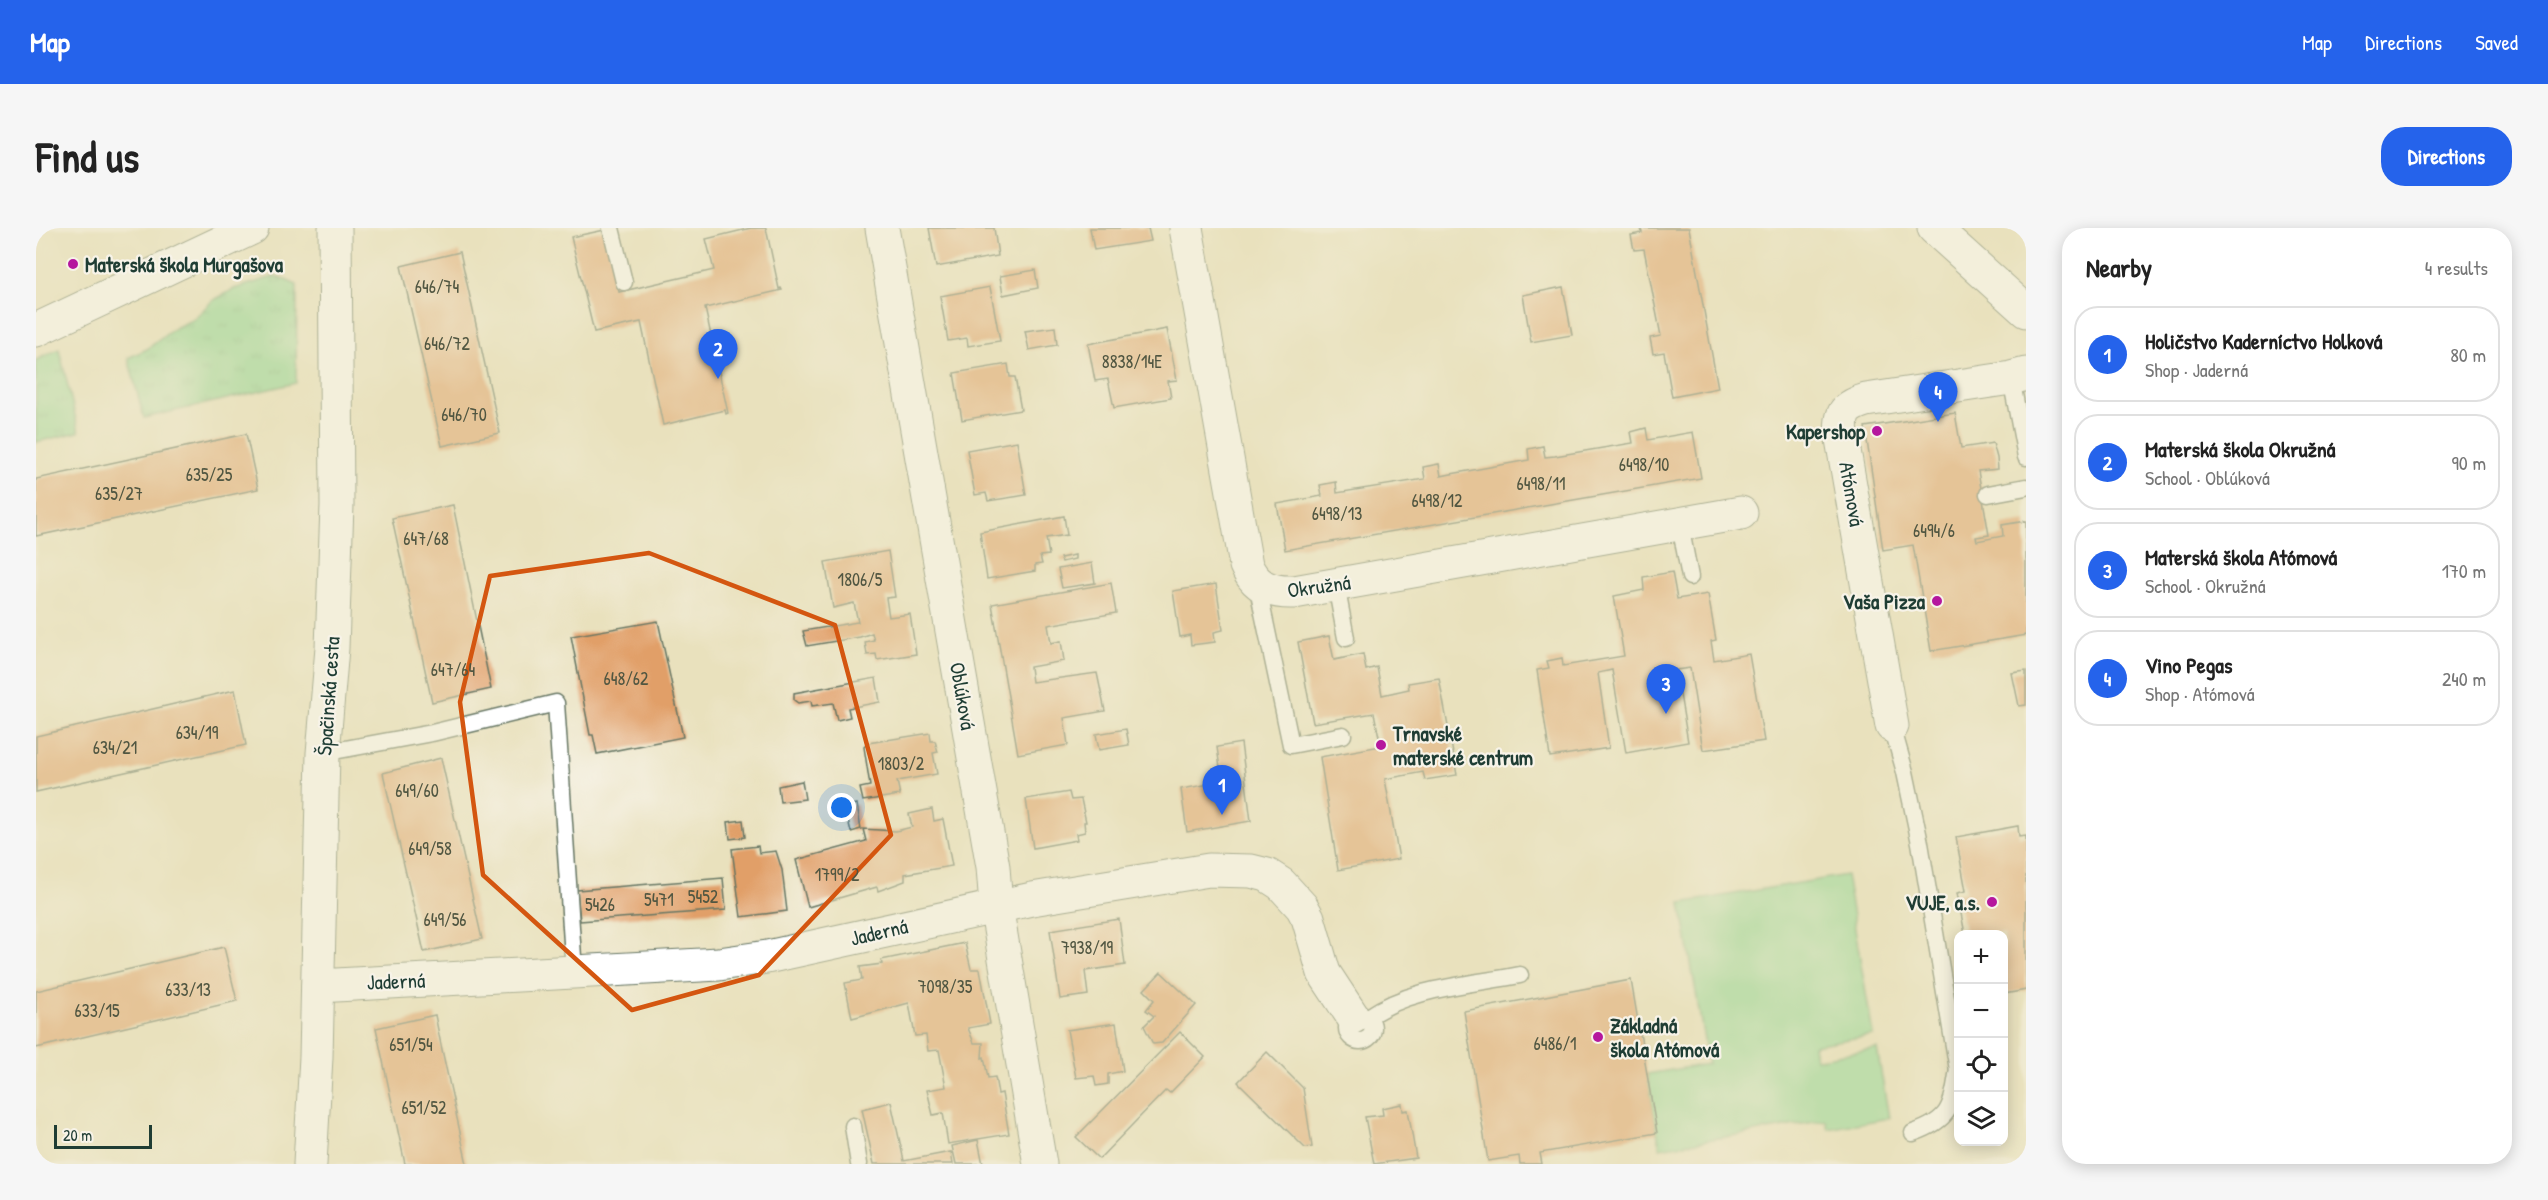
<!DOCTYPE html>
<html lang="en">
<head>
<meta charset="utf-8">
<style>
  body { margin:0; font-family:"Patrick Hand",sans-serif; background:#f6f6f6; color:#222 }
  .controls { position:absolute; right:18px; bottom:18px; display:grid; overflow:hidden; border-radius:12px; box-shadow:0 3px 15px #0003 }
  .controls button { width:54px; height:54px; display:grid; place-items:center; padding:0; border:0; border-bottom:2px solid #e0e0e0; background:#fff; color:#222; font:30px sans-serif }
  .scale { position:absolute; left:18px; bottom:15px; width:98px; box-sizing:border-box; padding-left:6px; border:3px solid #1f3d34; border-top:0; font-size:16px; line-height:21px; white-space:nowrap; color:#1f3d34; -webkit-text-stroke:4px #f7f3e8; paint-order:stroke }
  .you { position:absolute; left:806px; top:580px; width:21px; height:21px; margin:-15px; border:4px solid #fff; border-radius:50%; background:#1a73e8; box-shadow:0 0 0 9px #1a73e833 }
  .badge { display:grid; place-items:center; width:39px; height:39px; border-radius:50%; background:#2563eb; color:#fff; font-size:20px; font-weight:700 }
  .pin { position:absolute; translate:-50% -50px; filter:drop-shadow(0 2px 3px #0008) }
  .pin::after { content:''; position:absolute; top:32px; width:21px; height:18px; background:inherit; clip-path:polygon(0 0,100% 0,50% 100%) }
  .list { margin:0; padding:0; list-style:none }
  h2 { display:flex; justify-content:space-between; align-items:center; height:78px; margin:0; padding:0 24px; font-size:26px }
  h2 small { font-size:20px; font-weight:400; color:#767676 }
  .list li { display:grid; grid-template-columns:39px 1fr auto; gap:18px; align-items:center; box-sizing:border-box; height:96px; margin:0 12px 12px; padding:0 12px; border:2px solid #e0e0e0; border-radius:24px }
  .list b { display:block; font-size:22px; white-space:nowrap }
  .list p { margin:0; font-size:20px; white-space:nowrap; color:#767676 }
  .list em { font-size:20px; font-style:normal; color:#767676 }
  .icon { flex:none; width:33px; height:33px; fill:none; stroke:currentColor; stroke-width:2; stroke-linecap:round; stroke-linejoin:round }
  .map { position:relative; flex:none; width:1990px; height:936px; overflow:hidden; border-radius:24px }
  header { display:flex; align-items:center; gap:36px; box-sizing:border-box; height:84px; padding:0 30px; background:#2563eb; color:#fff }
  header strong { font-size:28px }
  nav { display:flex; gap:33px; margin-inline-start:auto; font-size:21px }
  .intro { display:flex; align-items:center; justify-content:space-between; box-sizing:border-box; height:144px; padding:0 36px }
  h1 { margin:0; font-size:42px }
  .button { padding:15px 27px; border-radius:24px; background:#2563eb; color:#fff; font-size:21px; font-weight:700 }
  main { display:flex; gap:36px; padding:0 36px }
  aside { flex:1; background:#fff; border-radius:24px; box-shadow:0 3px 15px #0003 }
  .map>svg:first-child { display:block }
  .grass { fill:#8dd794; stroke:#568a64; stroke-width:1.5 }
  .park { fill:url(#park-tufts); stroke:#568a64; stroke-width:1.5 }
  .building { fill:#e19f68 }
  .lines { fill:none; stroke-linecap:round; stroke-linejoin:round }
  .lane-casing { stroke:#667664; stroke-width:19 }
  .street-casing { stroke:#667664; stroke-width:35 }
  .secondary-casing { stroke:#667664; stroke-width:35 }
  .lane { stroke:#fff; stroke-width:16 }
  .street { stroke:#fff; stroke-width:33 }
  .secondary { stroke:#fff; stroke-width:33 }
  .marked { fill:none; stroke:#d45610; stroke-width:4.5; stroke-linejoin:round }
  .poi-dot { fill:#b5179e; stroke:#f7f3e8; stroke-width:2 }
  .labels { text-anchor:middle; dominant-baseline:central; stroke-width:4.5; stroke-linejoin:round; paint-order:stroke }
  .number-label { font-size:18px; fill:#505641 }
  .poi-label { font-size:21px; font-weight:bold; fill:#1f3d34; stroke:#f7f3e8; text-anchor:start }
  .street-label { font-size:21px; fill:#1f3d34; stroke:#f7f3e8 }
</style>
</head>
<body>
<header>
<strong>Map</strong>
<nav><a>Map</a><a>Directions</a><a>Saved</a></nav>
</header>
<div class="intro"><h1>Find us</h1><a class="button">Directions</a></div>
<main>
<div class="map">
<svg width="1990" height="936" viewBox="0 0 1990 936">
  <defs>
    <pattern id="park-tufts" width="24" height="20" patternUnits="userSpaceOnUse" patternTransform="scale(1.5)"><rect width="24" height="20" fill="#8dd794"/><path d="M3 7l-1-3M5 7V3M7 7l1-3M15 17l-1-3M17 17v-4M19 17l1-3" fill="none" stroke="#79b980"/></pattern>
  </defs>
  <rect width="100%" height="100%" fill="#f7f3e8"/>
  <filter id="ink" filterUnits="userSpaceOnUse"><feTurbulence type="fractalNoise" baseFrequency=".0167" numOctaves="2"/><feDisplacementMap in="SourceGraphic" scale="12" xChannelSelector="R" yChannelSelector="G"/><feConvolveMatrix kernelMatrix="1 2 1 2 8 2 1 2 1" color-interpolation-filters="sRGB"/></filter>
  <filter id="wash" filterUnits="userSpaceOnUse"><feTurbulence type="fractalNoise" baseFrequency=".008" numOctaves="4" result="noise"/><feDisplacementMap in="SourceGraphic" scale="24" xChannelSelector="R" yChannelSelector="G"/><feGaussianBlur stdDeviation="1.35" result="paint"/><feColorMatrix in="noise" values="0 0 0 0 0 0 0 0 0 0 0 0 0 0 0 0 0 1.4 0 .05"/><feComposite in="paint" operator="in"/></filter>
  <g filter="url(#wash)">
    <rect width="100%" height="100%" fill="#e9e1bd"/>
    <polygon class="grass" points="1810,647 1837,807 1777,817 1779,831 1841,820 1853,890 1792,901 1790,892 1624,920 1611,846 1672,836 1645,675"/>
    <g class="park">
      <polygon points="240,48 261,57 260,155 108,190 92,130 111,121 139,100 158,91 176,73 198,61"/>
      <polygon points="23,121 43,204 0,214 0,132"/>
    </g>
    <g id="blocks">
      <g class="building">
        <polygon points="715,0 730,0 743,61 745,60 746,62 669,80 692,185 690,186 689,182 627,197 605,94 558,104 535,9 569,2 583,64 678,42 670,11"/>
        <polygon points="893,0 958,0 962,28 900,39"/>
        <polygon points="1054,0 1112,0 1115,13 1058,22"/>
        <polygon points="1605,0 1653,0 1682,160 1636,169 1628,124 1617,126 1614,110 1625,108 1608,21 1598,22 1595,7 1606,5"/>
        <polygon points="424,24 464,205 406,218 365,38"/>
        <polygon points="999,42 1002,60 967,67 964,48"/>
        <polygon points="954,59 964,113 932,118 931,110 912,113 904,68"/>
        <polygon points="1527,59 1536,107 1495,114 1487,67"/>
        <polygon points="1019,99 1021,117 993,122 989,103"/>
        <polygon points="1131,101 1141,152 1132,153 1135,170 1078,180 1072,151 1059,153 1052,116"/>
        <polygon points="972,136 974,149 979,149 985,182 926,192 918,145"/>
        <polygon points="1919,185 1925,220 1957,215 1961,230 1962,241 1942,243 1953,307 1940,309 1941,313 1967,308 1966,297 1990,293 1990,407 1895,423 1877,317 1847,322 1829,199"/>
        <polygon points="1610,200 1612,212 1657,204 1665,250 1249,322 1241,276 1286,268 1284,257 1300,254 1301,265 1389,251 1387,239 1403,236 1405,248 1415,246 1493,232 1492,221 1507,218 1509,229 1519,228 1597,215 1595,204"/>
        <polygon points="210,206 222,261 0,308 0,251"/>
        <polygon points="981,213 990,267 952,273 950,265 939,267 931,222"/>
        <polygon points="417,277 455,461 396,474 356,290"/>
        <polygon points="1028,288 1031,307 1010,310 1013,327 1004,328 1006,336 999,337 999,343 951,351 944,304"/>
        <polygon points="852,323 859,369 850,370 853,389 874,386 880,426 841,432 840,426 831,427 829,414 838,412 836,405 824,409 771,418 767,403 822,394 818,375 797,380 789,334"/>
        <polygon points="1039,327 1039,331 1026,334 1024,330"/>
        <polygon points="1056,335 1059,355 1026,360 1022,341"/>
        <polygon points="1636,344 1641,371 1672,366 1680,412 1675,413 1678,432 1713,426 1728,513 1667,522 1654,440 1640,442 1652,514 1590,525 1576,442 1562,445 1573,520 1514,529 1501,442 1513,440 1511,433 1526,430 1527,438 1588,428 1578,368 1608,362 1607,349"/>
        <polygon points="1075,355 1080,385 1012,397 1015,415 1025,413 1028,433 994,439 996,454 1061,445 1069,483 1028,490 1032,517 982,526 956,376"/>
        <polygon points="1180,356 1187,402 1178,404 1179,414 1155,417 1154,407 1144,409 1137,363"/>
        <polygon points="622,393 647,509 561,526 557,507 554,507 535,408"/>
        <polygon points="1293,408 1298,432 1327,426 1330,442 1341,439 1346,467 1373,461 1372,455 1403,450 1421,547 1389,552 1387,544 1349,551 1363,631 1302,642 1284,529 1345,518 1338,485 1277,495 1262,414"/>
        <polygon points="1990,443 1990,477 1983,478 1976,445"/>
        <polygon points="840,450 844,474 812,480 814,489 801,492 797,475 776,478 775,473 762,475 758,472 758,465"/>
        <polygon points="199,462 210,517 0,564 0,508"/>
        <polygon points="1090,501 1093,517 1063,522 1060,506"/>
        <polygon points="894,505 895,513 899,513 902,524 897,525 901,546 861,553 864,567 827,573 824,560 834,558 828,519 832,515"/>
        <polygon points="1205,515 1215,593 1151,604 1145,561 1186,554 1181,519"/>
        <polygon points="405,530 446,711 388,724 347,545"/>
        <polygon points="766,553 769,571 744,574 742,558"/>
        <polygon points="1033,564 1035,572 1045,571 1050,594 1048,594 1049,604 1040,606 1041,612 997,620 990,571"/>
        <polygon points="821,576 825,601 815,604 809,579"/>
        <polygon points="896,581 898,593 907,591 916,638 869,646 869,653 842,663 841,659 772,679 760,632 830,613 827,601 860,603 876,599 873,586"/>
        <polygon points="707,592 709,609 694,611 692,594"/>
        <polygon points="1982,598 1983,609 1990,608 1990,762 1968,766 1968,706 1929,706 1921,665 1930,663 1920,609"/>
        <polygon points="722,618 723,625 740,623 746,642 751,683 705,689 696,621"/>
        <polygon points="687,650 690,682 544,693 541,662"/>
        <polygon points="1083,691 1089,737 1049,743 1052,767 1024,771 1014,702"/>
        <polygon points="929,715 935,741 944,741 954,796 932,800 938,815 947,815 946,830 948,829 952,850 959,849 962,866 966,865 973,906 912,916 907,885 897,887 891,862 910,859 903,822 892,823 890,807 879,808 873,775 816,790 809,755 826,752 824,739 846,736 845,732"/>
        <polygon points="188,719 201,773 0,820 0,763"/>
        <polygon points="1125,744 1160,777 1126,815 1117,816 1108,798 1118,788 1110,782 1118,772 1108,762"/>
        <polygon points="1595,752 1621,905 1504,925 1506,936 1484,936 1483,928 1452,933 1428,783"/>
        <polygon points="399,787 405,817 431,936 369,936 340,800"/>
        <polygon points="1080,795 1087,843 1072,846 1072,856 1060,858 1058,848 1040,850 1031,802"/>
        <polygon points="1144,804 1169,829 1134,865 1130,862 1063,931 1040,909"/>
        <polygon points="1231,824 1267,860 1276,919 1269,920 1202,854"/>
        <polygon points="855,874 868,933 915,924 917,936 838,936 826,881"/>
        <polygon points="1366,876 1367,883 1372,882 1380,930 1338,936 1329,889 1347,887 1346,880"/>
        <polygon points="942,912 947,936 920,936 916,918"/>
      </g>
    </g>
  </g>
  <g filter="url(#ink)">
    <use href="#blocks" fill-opacity="0" stroke="#667664" stroke-width="1.5"/>
    <g class="lines">
      <g class="lane-casing">
        <g id="lane">
          <polyline points="575,0 588,54"/>
          <polyline points="1975,150 1990,229"/>
          <polyline points="1952,266 1990,259"/>
          <polyline points="1644,297 1654,349"/>
          <polyline points="1221,356 1255,517 1307,507"/>
          <polyline points="1300,357 1310,410"/>
          <polyline points="1856,498 1869,544 1884,615 1922,842"/>
          <polyline points="287,525 396,505 520,475 538,744"/>
          <circle cx="1324" cy="800" r="13"/>
          <path d="M 1332,789 C 1376,759 1433,757 1484,747"/>
          <polyline points="817,898 823,936"/>
          <path d="M 1877,905 C 1915,892 1916,878 1922,841"/>
        </g>
      </g>
      <g class="street-casing">
        <g id="street">
          <polyline points="846,0 957,639 960,678 1004,936"/>
          <path d="M 1150,0 L 1210,337 C 1219,359 1235,365 1258,364 L 1705,285"/>
          <polyline points="1898,0 1990,83"/>
          <polyline points="0,102 216,0"/>
          <path d="M 1856,498 L 1806,211 C 1804,187 1806,179 1830,172 L 1975,150 L 1990,146"/>
          <polyline points="282,758 683,736 731,729 996,671 1173,642 1215,643 1231,647 1245,656 1266,679 1272,690 1288,745 1317,789"/>
        </g>
      </g>
      <g class="secondary-casing">
        <polyline id="secondary" points="274,936 280,829 287,525 296,420 301,277 299,0"/>
      </g>
      <use href="#lane" class="lane"/>
      <use href="#street" class="street"/>
      <use href="#secondary" class="secondary"/>
    </g>
  </g>
  <path d="M0 0H1990V936H0ZM 613,325 L 799,397 L 855,607 L 723,747 L 596,782 L 447,647 L 424,474 L 454,348 Z" fill="#e9e1bd" fill-opacity=".55" fill-rule="evenodd"/>
  <path class="marked" d="M 613,325 L 799,397 L 855,607 L 723,747 L 596,782 L 447,647 L 424,474 L 454,348 Z"/>
  <g class="poi-dot">
    <circle cx="37" cy="36" r="6"/>
    <circle cx="1841" cy="203" r="6"/>
    <circle cx="1901" cy="373" r="6"/>
    <circle cx="1345" cy="517" r="6"/>
    <circle cx="1956" cy="674" r="6"/>
    <circle cx="1562" cy="809" r="6"/>
  </g>
  <g class="labels">
    <g class="number-label">
      <text x="401" y="58">646/74</text>
      <text x="411" y="115">646/72</text>
      <text x="1096" y="133">8838/14E</text>
      <text x="428" y="186">646/70</text>
      <text x="1608" y="236">6498/10</text>
      <text x="173" y="246">635/25</text>
      <text x="1505" y="255">6498/11</text>
      <text x="83" y="265">635/27</text>
      <text x="1401" y="272">6498/12</text>
      <text x="1301" y="285">6498/13</text>
      <text x="1898" y="302">6494/6</text>
      <text x="390" y="310">647/68</text>
      <text x="824" y="351">1806/5</text>
      <text x="417" y="441">647/64</text>
      <text x="590" y="450">648/62</text>
      <text x="161" y="504">634/19</text>
      <text x="79" y="519">634/21</text>
      <text x="865" y="535">1803/2</text>
      <text x="381" y="562">649/60</text>
      <text x="394" y="620">649/58</text>
      <text x="801" y="646">1799/2</text>
      <text x="667" y="668">5452</text>
      <text x="623" y="671">5471</text>
      <text x="564" y="676">5426</text>
      <text x="409" y="691">649/56</text>
      <text x="1051" y="719">7938/19</text>
      <text x="909" y="758">7098/35</text>
      <text x="152" y="761">633/13</text>
      <text x="61" y="782">633/15</text>
      <text x="1519" y="815">6486/1</text>
      <text x="375" y="816">651/54</text>
      <text x="388" y="879">651/52</text>
    </g>
    <g class="poi-label">
      <text x="49" y="36">Materská škola Murgašova</text>
      <text x="1829" y="203" text-anchor="end">Kapershop</text>
      <text x="1889" y="373" text-anchor="end">Vaša Pizza</text>
      <text x="1357" y="505">Trnavské<tspan x="1357" dy="24">materské centrum</tspan></text>
      <text x="1944" y="674" text-anchor="end">VUJE, a.s.</text>
      <text x="1574" y="797">Základná<tspan x="1574" dy="24">škola Atómová</tspan></text>
    </g>
    <g class="street-label">
      <text transform="translate(1816 266) rotate(80)">Atómová</text>
      <text transform="translate(1283 358) rotate(-8)">Okružná</text>
      <text transform="translate(292 468) rotate(-86)">Špačinská cesta</text>
      <text transform="translate(927 468) rotate(80)">Oblúková</text>
      <text transform="translate(843 704) rotate(-13)">Jaderná</text>
      <text transform="translate(360 753) rotate(-2)">Jaderná</text>
    </g>
  </g>
</svg>
<div class="controls">
<button>+</button>
<button>−</button>
<button><svg class="icon" aria-label="locate" viewBox="0 0 24 24"><circle cx="12" cy="12" r="6"/><path d="M12 2v4M12 18v4M2 12h4M18 12h4"/></svg></button>
<button><svg class="icon" aria-label="layers" viewBox="0 0 24 24"><path d="M12 4l9 5-9 5-9-5zM3 14l9 5 9-5"/></svg></button>
</div>
<div class="scale">20 m</div>
<div class="you"></div>
<div class="pin badge" style="left:1186px;top:587px">1</div>
<div class="pin badge" style="left:682px;top:151px">2</div>
<div class="pin badge" style="left:1630px;top:486px">3</div>
<div class="pin badge" style="left:1902px;top:194px">4</div>
</div>
<aside>
<h2>Nearby<small>4 results</small></h2>
<ul class="list">
<li><span class="badge">1</span><div><b>Holičstvo Kaderníctvo Holková</b><p>Shop · Jaderná</p></div><em>80 m</em></li>
<li><span class="badge">2</span><div><b>Materská škola Okružná</b><p>School · Oblúková</p></div><em>90 m</em></li>
<li><span class="badge">3</span><div><b>Materská škola Atómová</b><p>School · Okružná</p></div><em>170 m</em></li>
<li><span class="badge">4</span><div><b>Vino Pegas</b><p>Shop · Atómová</p></div><em>240 m</em></li>
</ul>
</aside>
</main>
</body>
</html>
